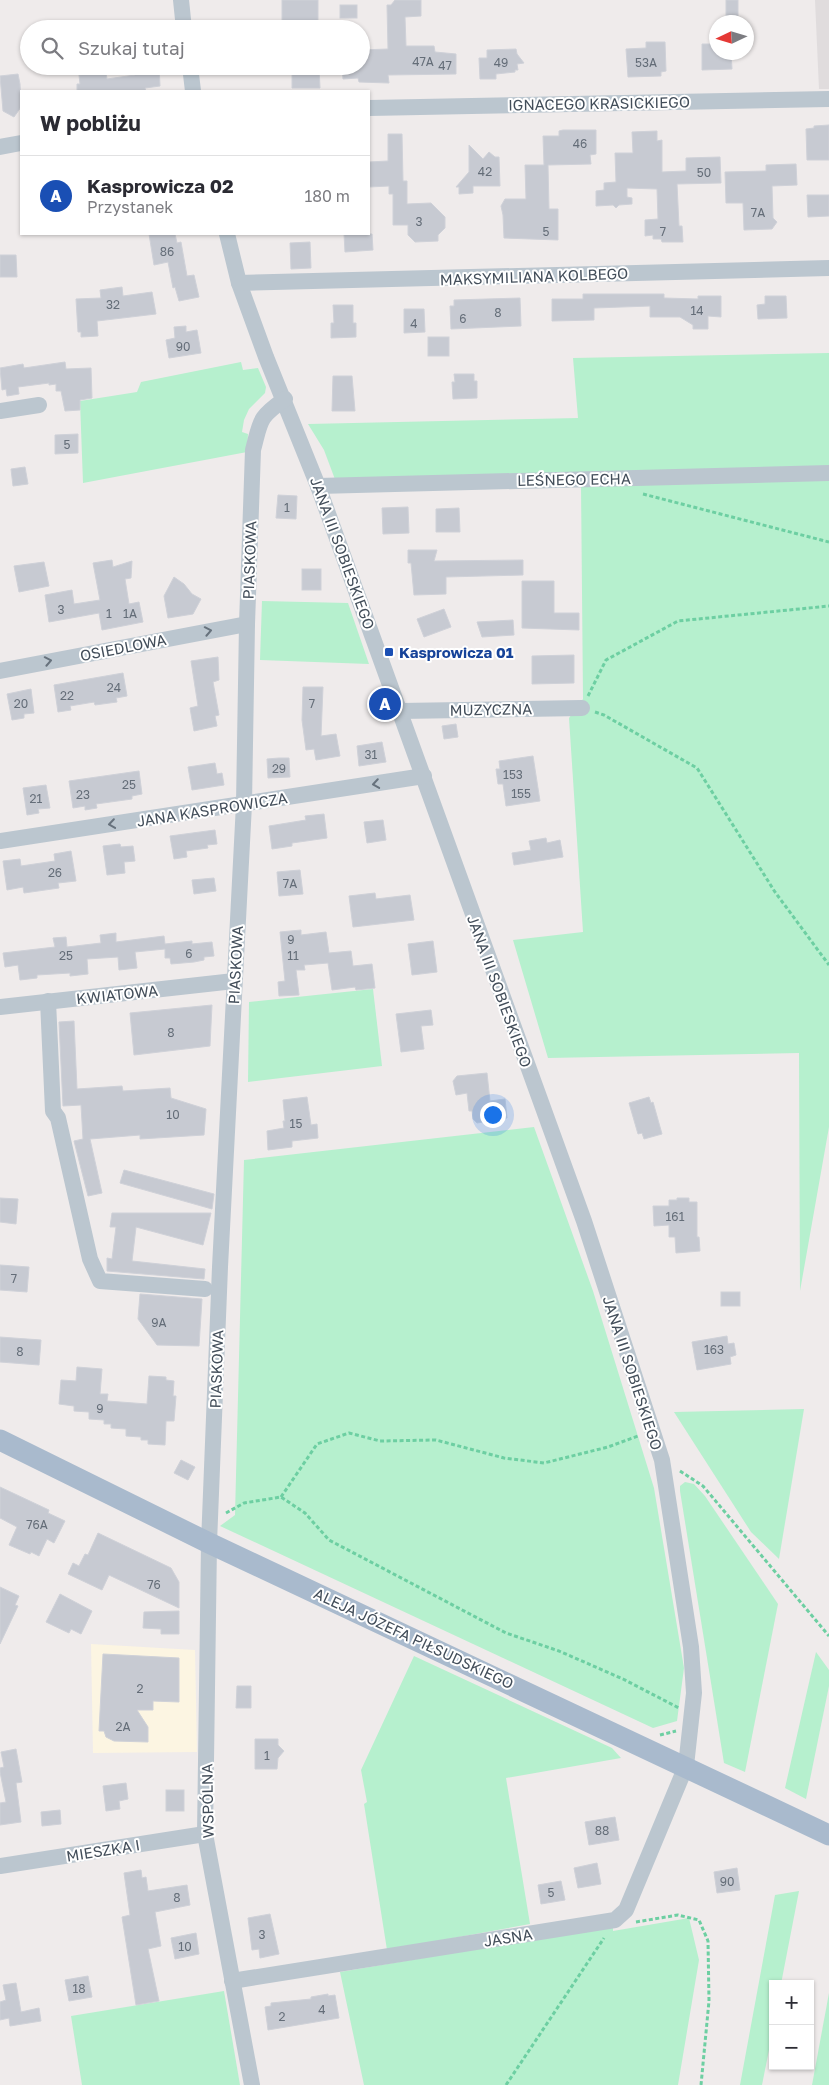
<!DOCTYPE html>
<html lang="pl">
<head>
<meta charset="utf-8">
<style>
  body { margin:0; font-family:"Golos Text",sans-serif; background:#f2f2f3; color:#2b2b33 }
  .controls { position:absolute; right:15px; bottom:15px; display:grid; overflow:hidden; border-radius:0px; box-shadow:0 1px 4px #0004 }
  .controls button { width:45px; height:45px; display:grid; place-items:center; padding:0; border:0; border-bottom:1px solid #e1e1e2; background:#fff; color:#2b2b33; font:25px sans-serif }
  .compass { position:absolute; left:709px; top:15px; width:45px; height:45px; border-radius:50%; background:#fff; box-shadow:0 1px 4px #0004; rotate:266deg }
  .you { position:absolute; left:492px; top:1114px; width:18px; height:18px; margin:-12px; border:4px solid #fff; border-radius:50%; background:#1a73e8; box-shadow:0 0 0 8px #1a73e833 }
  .badge { display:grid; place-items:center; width:32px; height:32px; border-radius:50%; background:#7c3aed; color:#fff; font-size:16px; font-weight:700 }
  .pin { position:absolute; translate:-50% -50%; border:2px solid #fff; box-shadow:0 1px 5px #0006 }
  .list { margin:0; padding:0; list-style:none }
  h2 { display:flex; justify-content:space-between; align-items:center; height:65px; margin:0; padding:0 20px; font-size:21px }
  h2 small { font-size:16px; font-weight:400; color:#7c7c81 }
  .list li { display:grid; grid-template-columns:32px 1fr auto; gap:15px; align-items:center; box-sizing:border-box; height:80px; padding:0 20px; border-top:1px solid #e1e1e2 }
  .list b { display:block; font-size:19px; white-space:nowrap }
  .list p { margin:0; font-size:16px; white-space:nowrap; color:#7c7c81 }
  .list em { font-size:16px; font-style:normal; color:#7c7c81 }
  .icon { flex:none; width:28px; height:28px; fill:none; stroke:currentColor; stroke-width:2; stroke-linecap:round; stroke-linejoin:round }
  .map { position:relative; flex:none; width:829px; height:2085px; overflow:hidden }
  .search { position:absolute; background:#fff; box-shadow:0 1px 4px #0004; left:20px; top:20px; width:350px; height:55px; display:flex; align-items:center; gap:12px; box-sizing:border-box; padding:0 18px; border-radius:28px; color:#7c7c81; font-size:19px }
  .panel { position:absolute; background:#fff; box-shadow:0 1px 4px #0004; left:20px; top:90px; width:350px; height:145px; border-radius:0px }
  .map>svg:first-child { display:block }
  .commercial { fill:#fcf5e2 }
  .education { fill:#e0dcdd }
  .green { fill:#b6f0ce }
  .building { fill:#c7cad2; stroke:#cfd1d8 }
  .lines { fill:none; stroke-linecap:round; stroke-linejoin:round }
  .path { stroke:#6dcfa2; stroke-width:3; stroke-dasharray:4 2.5; stroke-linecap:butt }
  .minor { stroke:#bbc6cf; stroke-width:16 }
  .major { stroke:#a9bacd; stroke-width:21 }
  .oneway { stroke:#67727d }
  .transit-dot { fill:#1a4fb4; stroke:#fff; stroke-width:2 }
  .labels { text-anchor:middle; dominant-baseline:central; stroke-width:4; stroke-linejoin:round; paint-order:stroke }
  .number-label { font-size:12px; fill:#646d78 }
  .street-label { font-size:15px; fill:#434e5a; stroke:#fff }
  .transit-label { font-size:15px; font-weight:bold; fill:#164399; stroke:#fff; text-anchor:start }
</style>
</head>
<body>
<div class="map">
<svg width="829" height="2085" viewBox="0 0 829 2085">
  <rect width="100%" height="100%" fill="#efebeb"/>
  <polygon class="commercial" points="91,1644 195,1650 197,1752 93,1753"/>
  <polygon class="education" points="815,0 829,0 829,89 819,89"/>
  <g class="green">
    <polygon points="829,353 829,469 336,482 324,450 308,424 578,418 573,358"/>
    <polygon points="241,362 243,370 258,368 266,387 265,393 249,409 244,420 242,432 248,434 247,452 83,483 80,401 137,392 141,382"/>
    <polygon points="829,478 829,1127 800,1291 799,1053 548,1058 513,940 583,932 569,718 583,699 581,485"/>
    <polygon points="262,601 348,603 369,664 260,660"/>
    <polygon points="373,989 382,1066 248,1082 249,1002"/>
    <polygon points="534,1127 593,1291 654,1488 684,1668 677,1721 653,1728 220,1526 235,1515 244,1160"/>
    <polygon points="804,1409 779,1559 751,1532 674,1412"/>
    <polygon points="685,1482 694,1484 705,1496 778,1604 745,1772 724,1763 680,1491 680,1486"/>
    <polygon points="816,1652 829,1670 829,1686 806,1799 785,1788"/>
    <polygon points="414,1656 612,1748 621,1758 506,1778 530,1924 387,1950 364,1804 367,1802 361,1770"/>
    <polygon points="799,1891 781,1984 773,1984 773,2030 762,2085 740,2085 775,1895"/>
    <polygon points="689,1918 699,1960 678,2085 364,2085 340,1972 613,1926 613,1931"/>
    <polygon points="224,1991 240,2085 82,2085 71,2016"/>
    <polygon points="829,1993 829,2085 812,2085"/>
  </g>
  <g class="building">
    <polygon points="282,0 318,0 318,22 282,23"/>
    <polygon points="395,0 421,0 421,16 405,17 406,46 434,46 435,52 456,54 456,74 388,75 389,83 359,82 358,78 343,79 342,66 361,66 361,50 388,49 387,5 391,5"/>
    <rect x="726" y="0" width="12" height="16"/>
    <rect x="340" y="5" width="17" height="13"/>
    <polygon points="646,42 665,42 666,71 661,72 661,76 628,77 626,49 646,48"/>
    <polygon points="702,44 716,44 716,52 731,52 732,69 702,70"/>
    <polygon points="516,49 517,54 524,63 517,64 518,70 515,70 515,72 496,74 496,79 480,79 479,58 487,58 487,50"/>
    <polygon points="93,66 105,66 107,79 135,75 134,66 159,66 160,86 145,88 146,91 77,91 77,84 80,84 79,75 94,73"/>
    <polygon points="319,67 320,88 292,88 292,69"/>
    <polygon points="18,74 20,84 21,107 14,117 3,111 0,76"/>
    <polygon points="829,125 829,160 807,160 806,129 814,128 814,126"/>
    <polygon points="563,130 596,130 596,154 590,155 591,164 548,165 549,209 558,209 558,240 504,238 503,215 501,206 505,199 526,199 525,165 544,165 543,136 559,136 559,131"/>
    <polygon points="657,131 657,141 662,140 662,172 686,171 686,158 720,157 721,183 677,184 679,226 682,226 683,242 662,242 661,239 653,239 653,235 645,236 645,220 658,219 657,189 627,188 627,197 632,198 632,204 619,205 616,208 613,205 596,206 596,191 604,190 604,183 616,182 615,153 633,153 632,132"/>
    <polygon points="388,134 402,134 403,181 407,181 407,204 431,203 445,217 445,228 438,235 438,241 415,242 408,235 408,225 393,225 393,194 389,194 389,186 369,187 369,162 388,161"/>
    <polygon points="469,145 483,159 489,152 495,157 499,157 500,186 473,186 473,193 459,194 459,187 456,187 469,172"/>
    <polygon points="796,164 797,185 772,186 773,218 777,222 772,229 744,230 743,203 726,203 725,172 766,171 766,165"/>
    <polygon points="807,195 829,195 829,216 808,217"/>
    <polygon points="149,234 175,234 177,243 181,242 187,276 194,275 199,297 179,301 175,287 173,288 168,262 154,265"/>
    <polygon points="344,234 372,234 373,250 345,252"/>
    <polygon points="310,242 311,268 291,269 290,243"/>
    <polygon points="0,255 16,255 17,277 0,277"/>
    <polygon points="122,287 123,296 152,292 156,314 97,321 98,336 81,337 81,332 78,332 76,299 101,298 100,290"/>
    <polygon points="583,294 664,294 664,298 698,299 698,296 721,296 721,317 708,316 708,329 693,329 693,325 680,317 650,317 650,306 594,308 594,320 552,321 552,299 583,299"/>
    <polygon points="765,296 786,296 787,318 758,319 757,305 765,304"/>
    <polygon points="520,298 521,326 451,329 450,306 454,306 454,300"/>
    <polygon points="333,305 353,305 353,323 356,323 356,337 331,338 331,323 334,323"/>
    <polygon points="404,309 424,309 425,332 404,333"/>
    <polygon points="186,326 186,332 197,330 201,353 169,358 166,340 175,338 174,327"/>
    <rect x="428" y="337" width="21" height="19"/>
    <polygon points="65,362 66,369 91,368 92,398 80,400 80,410 65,411 61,391 56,391 56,384 49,385 49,383 18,387 19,394 7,396 6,389 2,390 0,368 23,364 24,368"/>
    <polygon points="454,374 474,374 474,381 477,381 477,398 453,399 452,382 455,382"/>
    <polygon points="333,376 352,376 355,411 332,411"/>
    <polygon points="78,434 78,453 55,454 55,435"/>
    <polygon points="25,467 28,484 13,486 11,469"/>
    <polygon points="278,495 297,496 296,519 276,518"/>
    <polygon points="408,507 409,533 383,534 382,508"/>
    <polygon points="459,508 460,532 436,532 436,509"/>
    <polygon points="408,550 437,550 434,561 523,560 523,575 446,577 446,594 414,595 411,563 408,563"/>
    <polygon points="112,560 113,567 132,561 131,578 125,579 129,604 139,602 143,622 102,630 99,613 49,622 45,595 72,590 74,604 100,600 93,563"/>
    <polygon points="44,562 49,586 19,592 14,566"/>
    <rect x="302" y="569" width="19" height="21"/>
    <polygon points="174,577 184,584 192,594 201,599 193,614 168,618 164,596"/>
    <polygon points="522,581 554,581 554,613 579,613 579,630 522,628"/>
    <polygon points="444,609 451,627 424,637 417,619"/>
    <polygon points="513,620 514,635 482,637 477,622"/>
    <polygon points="574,655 574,683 532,684 532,656"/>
    <polygon points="218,657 219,680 213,682 219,715 215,716 217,726 194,731 190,708 198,706 191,661"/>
    <polygon points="123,673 127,696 116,698 117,702 95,705 94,702 70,706 71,710 58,712 54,685"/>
    <polygon points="303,687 323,687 321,736 336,734 340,756 316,760 314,749 306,750 302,720"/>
    <polygon points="31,689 34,713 24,714 24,718 12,720 7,694"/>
    <polygon points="456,724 458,737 444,739 442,726"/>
    <polygon points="382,742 386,762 359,766 357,746"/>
    <polygon points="533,756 540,801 506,806 503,784 498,784 496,769 500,769 499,761"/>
    <polygon points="279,758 289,758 290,777 268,778 267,759"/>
    <polygon points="215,763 217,774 222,773 224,785 192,790 188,767"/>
    <polygon points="139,771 142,794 132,796 132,799 96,804 97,808 85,810 85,806 73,808 69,781"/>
    <polygon points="46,785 50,808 38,809 39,813 27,815 23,788"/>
    <polygon points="324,814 327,838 292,843 292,846 272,849 269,826 306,820 305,816"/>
    <polygon points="383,820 386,840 367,843 364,822"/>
    <polygon points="215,830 217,844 207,845 208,848 186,851 187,857 174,859 170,836"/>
    <polygon points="546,838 547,843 560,840 563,857 514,865 512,853 531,850 529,841"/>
    <polygon points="120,844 121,847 133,846 135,861 124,862 125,873 107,875 103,846"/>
    <polygon points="71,851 76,881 58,883 59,888 24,893 23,887 7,890 3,861 20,859 21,866 55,861 54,854"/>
    <polygon points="300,870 303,894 279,896 277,872"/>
    <polygon points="214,878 216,891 194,894 192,880"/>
    <polygon points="375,893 376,899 410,895 414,920 353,927 349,896"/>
    <polygon points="301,930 301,935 326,932 329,953 351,951 353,966 372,964 375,988 356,990 355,987 332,990 328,963 304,965 305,970 296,970 299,995 279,996 278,982 285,981 280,932"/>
    <polygon points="116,933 116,942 164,936 165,944 192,941 192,944 212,942 214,956 204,957 204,960 194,962 171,964 170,958 165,958 165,949 135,952 137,968 119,970 118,957 87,959 88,974 70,976 70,973 37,975 37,978 20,980 18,965 5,967 3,953 55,947 53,938 66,937 67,947 101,943 100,935"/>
    <polygon points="433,941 437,972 412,975 408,944"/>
    <polygon points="212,1005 210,1046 134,1055 130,1013"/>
    <polygon points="431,1010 433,1025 421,1026 424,1049 401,1052 396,1014"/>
    <polygon points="74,1021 77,1089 122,1086 123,1091 170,1088 171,1098 206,1109 204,1135 140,1139 140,1135 90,1139 102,1193 88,1196 74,1141 83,1139 81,1105 63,1106 59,1022"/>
    <polygon points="487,1073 490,1101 505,1099 507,1118 477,1123 473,1119 472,1111 469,1111 467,1093 456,1095 453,1081 457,1076"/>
    <polygon points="307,1097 311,1125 317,1124 318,1138 292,1141 292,1147 268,1150 267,1131 284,1128 283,1121 285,1121 283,1100"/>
    <polygon points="649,1097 651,1103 653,1102 662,1134 644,1139 642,1133 638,1134 629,1103"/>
    <polygon points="124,1170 214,1194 212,1209 120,1183"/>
    <polygon points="0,1198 18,1199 16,1224 0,1222"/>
    <polygon points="677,1198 689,1198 689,1202 697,1202 697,1237 699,1237 700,1251 676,1253 675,1237 669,1237 669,1225 654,1226 653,1206 669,1206 669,1200 677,1200"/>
    <polygon points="112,1213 211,1213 203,1245 136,1227 132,1261 205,1269 204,1279 107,1271 107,1258 112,1259 116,1227 110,1227"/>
    <polygon points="0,1265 29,1267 27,1292 0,1290"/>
    <rect x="721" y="1292" width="19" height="14"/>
    <polygon points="140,1294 202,1299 199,1346 157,1345 138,1319"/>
    <polygon points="727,1336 728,1344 734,1343 736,1355 730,1357 731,1364 697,1370 692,1342"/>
    <polygon points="0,1337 41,1340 39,1365 0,1362"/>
    <polygon points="77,1367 102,1369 100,1394 108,1394 107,1401 147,1404 149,1376 166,1377 166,1380 174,1381 173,1396 176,1396 174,1421 166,1421 165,1445 148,1444 148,1440 141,1440 141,1437 126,1436 126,1429 111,1428 111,1424 104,1424 104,1420 89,1419 89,1412 74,1411 74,1406 59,1404 61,1380 76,1381"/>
    <polygon points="181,1460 195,1467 188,1480 174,1473"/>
    <polygon points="0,1487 49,1510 48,1513 65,1521 54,1543 47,1539 39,1556 31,1552 30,1554 9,1545 17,1527 0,1518"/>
    <polygon points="98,1533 171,1568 179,1582 179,1608 109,1575 102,1590 68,1574 73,1563 79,1566 85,1554 88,1555"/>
    <polygon points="0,1587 19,1596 15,1605 18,1606 0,1644"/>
    <polygon points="60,1594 92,1611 81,1634 71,1629 69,1633 46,1622"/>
    <polygon points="179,1611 179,1634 161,1634 161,1629 143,1628 144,1612"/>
    <polygon points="103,1654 179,1658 179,1702 153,1701 153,1710 137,1710 148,1727 148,1742 114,1741 106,1737 104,1731 99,1731"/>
    <polygon points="237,1686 251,1686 251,1708 236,1708"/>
    <polygon points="255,1739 278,1739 278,1745 284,1751 278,1758 277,1769 255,1769"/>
    <polygon points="16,1749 22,1782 16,1783 21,1822 0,1825 0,1803 6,1802 0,1772 0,1768 4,1767 1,1752"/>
    <polygon points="126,1783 128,1799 119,1801 120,1809 106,1811 103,1786"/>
    <rect x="166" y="1790" width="18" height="21"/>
    <polygon points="60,1810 61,1824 42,1826 41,1812"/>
    <polygon points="615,1817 619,1840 589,1845 585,1822"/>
    <polygon points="597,1863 601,1884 578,1888 574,1868"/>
    <polygon points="737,1868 740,1890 717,1893 714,1872"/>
    <polygon points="141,1870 142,1878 146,1877 148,1891 187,1885 190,1905 155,1912 161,1946 148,1949 159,2001 136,2005 122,1917 130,1915 124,1873"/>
    <polygon points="561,1881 565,1900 541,1904 538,1885"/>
    <polygon points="270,1914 279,1954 260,1958 259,1949 252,1950 248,1918"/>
    <polygon points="196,1933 199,1954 175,1959 171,1938"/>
    <polygon points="88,1976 92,1997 69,2001 65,1980"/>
    <polygon points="16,1983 21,2012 39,2008 41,2021 10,2026 9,2018 0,2020 0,2002 6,2000 3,1985"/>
    <polygon points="328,1994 328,1996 335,1995 339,2018 268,2030 265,2007 271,2006 271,2003 311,1999 311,1997"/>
  </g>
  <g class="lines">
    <g class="path">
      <polyline points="643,494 829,542"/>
      <polyline points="588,696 606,660 678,621 829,606"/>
      <polyline points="595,712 604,715 697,768 775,892 829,965"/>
      <polyline points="680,1471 703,1486 829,1636"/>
      <polyline points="281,1497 317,1444 349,1433 380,1441 436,1440 504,1458 544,1463 608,1447 638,1436"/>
      <polyline points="226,1513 244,1503 281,1497 305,1513 329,1540 506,1633 559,1651 623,1679 679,1708"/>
      <polyline points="660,1735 676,1731"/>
      <polyline points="636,1922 678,1915 699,1920 708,1941 709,2001 701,2085"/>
      <polyline points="506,2085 604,1938"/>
    </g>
    <g class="minor">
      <polyline points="181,0 184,29"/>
      <polyline points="190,66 193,91"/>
      <polyline points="369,108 829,99"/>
      <polyline points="0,147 21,143"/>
      <polyline points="227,234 239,283 266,357 318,486 584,1221 662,1460 691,1647 694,1693 686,1766 626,1910 615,1920 232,1981"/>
      <polyline points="239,283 829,268"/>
      <polyline points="0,411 39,405"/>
      <polyline points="318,486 829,473"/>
      <polyline points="0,671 247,624"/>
      <polyline points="400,711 582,708"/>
      <polyline points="0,841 424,776"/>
      <polyline points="48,1001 53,1111 58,1118 90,1259 100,1281 205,1289"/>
      <polyline points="0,1007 234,981"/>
      <polyline points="0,1866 205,1834"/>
      <path d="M 252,2085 L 205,1834 L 209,1543 L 220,1267 L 244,804 L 247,624 L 253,450 C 261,420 258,418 285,399"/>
    </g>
    <polyline class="major" points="0,1440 209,1543 829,1835"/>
  </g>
  <defs><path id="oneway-chevron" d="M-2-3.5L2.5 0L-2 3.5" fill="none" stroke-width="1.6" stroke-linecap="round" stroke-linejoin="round" transform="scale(1.25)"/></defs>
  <g class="oneway">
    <use href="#oneway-chevron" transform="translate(208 631) rotate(-11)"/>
    <use href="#oneway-chevron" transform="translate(48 661) rotate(-11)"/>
    <use href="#oneway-chevron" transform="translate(376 784) rotate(171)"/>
    <use href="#oneway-chevron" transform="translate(112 824) rotate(172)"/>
  </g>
  <rect class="transit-dot" x="384" y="647" width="10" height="10" rx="2.5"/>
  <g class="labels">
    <g class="number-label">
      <text x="423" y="61">47A</text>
      <text x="501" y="62">49</text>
      <text x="646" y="62">53A</text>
      <text x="445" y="65">47</text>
      <text x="580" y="143">46</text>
      <text x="485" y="171">42</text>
      <text x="704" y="172">50</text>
      <text x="758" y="212">7A</text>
      <text x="419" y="221">3</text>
      <text x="546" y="231">5</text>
      <text x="663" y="231">7</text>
      <text x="167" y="251">86</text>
      <text x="113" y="304">32</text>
      <text x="697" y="310">14</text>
      <text x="498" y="312">8</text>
      <text x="463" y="318">6</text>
      <text x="414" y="323">4</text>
      <text x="183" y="346">90</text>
      <text x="67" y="444">5</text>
      <text x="287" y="507">1</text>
      <text x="61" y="609">3</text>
      <text x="109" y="613">1</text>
      <text x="130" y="613">1A</text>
      <text x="114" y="687">24</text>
      <text x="67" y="695">22</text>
      <text x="21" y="703">20</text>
      <text x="312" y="703">7</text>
      <text x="371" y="754">31</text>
      <text x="279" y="768">29</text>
      <text x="513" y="774">153</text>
      <text x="129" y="784">25</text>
      <text x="521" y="793">155</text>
      <text x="83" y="794">23</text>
      <text x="36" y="798">21</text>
      <text x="55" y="872">26</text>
      <text x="290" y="883">7A</text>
      <text x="291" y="939">9</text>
      <text x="189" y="953">6</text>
      <text x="66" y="955">25</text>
      <text x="293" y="955">11</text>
      <text x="171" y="1032">8</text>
      <text x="173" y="1114">10</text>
      <text x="296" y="1123">15</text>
      <text x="675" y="1216">161</text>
      <text x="14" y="1278">7</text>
      <text x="159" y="1322">9A</text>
      <text x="714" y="1349">163</text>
      <text x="20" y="1351">8</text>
      <text x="100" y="1408">9</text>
      <text x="37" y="1524">76A</text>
      <text x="154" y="1584">76</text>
      <text x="140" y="1688">2</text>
      <text x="123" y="1726">2A</text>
      <text x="267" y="1755">1</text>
      <text x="602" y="1830">88</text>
      <text x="727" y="1881">90</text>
      <text x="551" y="1892">5</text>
      <text x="177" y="1897">8</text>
      <text x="262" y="1934">3</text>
      <text x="185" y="1946">10</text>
      <text x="79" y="1988">18</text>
      <text x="322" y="2009">4</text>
      <text x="282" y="2016">2</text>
    </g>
    <g class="street-label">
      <text transform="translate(599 103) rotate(-1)">IGNACEGO KRASICKIEGO</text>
      <text transform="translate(534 276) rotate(-2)">MAKSYMILIANA KOLBEGO</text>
      <text transform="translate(574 479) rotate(-1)">LEŚNEGO ECHA</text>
      <text transform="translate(343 553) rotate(70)">JANA III SOBIESKIEGO</text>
      <text transform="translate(249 560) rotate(-88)">PIASKOWA</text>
      <text transform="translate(123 647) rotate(-11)">OSIEDLOWA</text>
      <text transform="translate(491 709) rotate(-1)">MUZYCZNA</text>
      <text transform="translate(212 809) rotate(-9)">JANA KASPROWICZA</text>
      <text transform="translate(235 965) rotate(-87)">PIASKOWA</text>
      <text transform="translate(500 991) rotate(70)">JANA III SOBIESKIEGO</text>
      <text transform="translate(117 994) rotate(-6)">KWIATOWA</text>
      <text transform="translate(216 1369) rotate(-88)">PIASKOWA</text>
      <text transform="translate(633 1373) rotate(72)">JANA III SOBIESKIEGO</text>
      <text transform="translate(414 1638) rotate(25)">ALEJA JÓZEFA PIŁSUDSKIEGO</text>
      <text transform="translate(207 1801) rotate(-91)">WSPÓLNA</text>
      <text transform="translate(103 1850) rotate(-9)">MIESZKA I</text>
      <text transform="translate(508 1937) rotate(-9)">JASNA</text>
    </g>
    <g class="transit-label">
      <text x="399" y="652">Kasprowicza 01</text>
    </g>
  </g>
</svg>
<div class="controls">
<button>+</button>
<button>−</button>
</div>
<svg class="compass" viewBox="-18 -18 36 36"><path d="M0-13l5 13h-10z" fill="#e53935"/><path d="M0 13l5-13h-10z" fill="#7c7c81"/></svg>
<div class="you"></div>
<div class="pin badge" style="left:385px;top:704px;background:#1a4fb4">A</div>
<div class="search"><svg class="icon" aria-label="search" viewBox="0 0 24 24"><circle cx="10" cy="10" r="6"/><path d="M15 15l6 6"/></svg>Szukaj tutaj</div>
<section class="panel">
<h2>W pobliżu<small></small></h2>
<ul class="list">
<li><span class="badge" style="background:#1a4fb4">A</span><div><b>Kasprowicza 02</b><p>Przystanek</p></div><em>180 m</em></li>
</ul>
</section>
</div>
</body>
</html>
